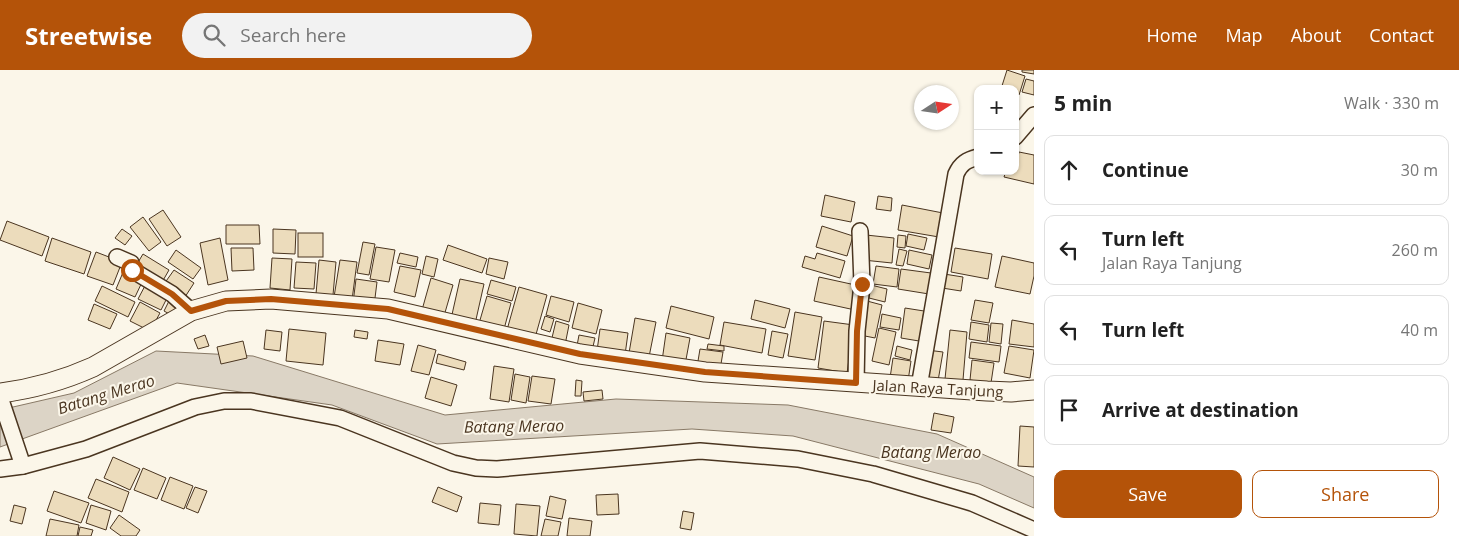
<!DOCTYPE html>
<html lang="en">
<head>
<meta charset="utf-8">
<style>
  body { margin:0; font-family:"Open Sans",sans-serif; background:#f2f2f2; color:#222 }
  .controls { position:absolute; right:15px; top:15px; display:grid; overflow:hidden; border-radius:10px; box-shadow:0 1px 4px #0004 }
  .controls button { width:45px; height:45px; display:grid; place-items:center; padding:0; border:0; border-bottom:1px solid #e0e0e0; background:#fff; color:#222; font:25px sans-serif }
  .compass { position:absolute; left:914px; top:15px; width:45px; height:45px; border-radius:50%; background:#fff; box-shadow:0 1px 4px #0004; rotate:78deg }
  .stop { position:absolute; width:15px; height:15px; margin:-11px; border:4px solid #b45309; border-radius:50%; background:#fff }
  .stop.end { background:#b45309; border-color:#fff; box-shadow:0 1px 5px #0008 }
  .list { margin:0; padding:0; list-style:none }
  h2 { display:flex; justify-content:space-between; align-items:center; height:65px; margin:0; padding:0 20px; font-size:21px }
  h2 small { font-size:16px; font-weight:400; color:#767676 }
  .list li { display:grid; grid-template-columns:32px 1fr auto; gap:15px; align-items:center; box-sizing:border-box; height:70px; margin:0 10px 10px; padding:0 10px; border:1px solid #e0e0e0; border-radius:10px }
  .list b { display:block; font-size:19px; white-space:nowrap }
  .list p { margin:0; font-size:16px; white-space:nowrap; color:#767676 }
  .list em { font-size:16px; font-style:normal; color:#767676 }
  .actions { display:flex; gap:10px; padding:15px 20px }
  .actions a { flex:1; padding:11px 0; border:1px solid #b45309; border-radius:10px; text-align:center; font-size:18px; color:#b45309 }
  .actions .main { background:#b45309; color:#fff }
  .icon { flex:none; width:28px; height:28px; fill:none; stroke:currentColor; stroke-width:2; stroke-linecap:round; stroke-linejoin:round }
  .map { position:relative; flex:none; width:1034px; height:466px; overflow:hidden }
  header { display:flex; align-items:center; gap:30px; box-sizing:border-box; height:70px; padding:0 25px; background:#b45309; color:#fff }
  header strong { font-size:24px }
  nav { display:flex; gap:28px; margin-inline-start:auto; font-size:18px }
  .search { width:350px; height:45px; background:#f2f2f2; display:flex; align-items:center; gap:12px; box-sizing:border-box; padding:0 18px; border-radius:28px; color:#767676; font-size:19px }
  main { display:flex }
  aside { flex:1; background:#fff }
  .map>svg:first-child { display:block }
  .water { fill:#dcd4c6; stroke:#887966 }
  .building { fill:#ecdcbc; stroke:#4a3520 }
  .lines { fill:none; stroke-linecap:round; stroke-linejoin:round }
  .minor-casing { stroke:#4a3520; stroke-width:18 }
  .tertiary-casing { stroke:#4a3520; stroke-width:21 }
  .minor { stroke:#fbf6e9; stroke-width:15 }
  .tertiary { stroke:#fbf6e9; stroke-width:19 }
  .route { stroke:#b45309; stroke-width:6 }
  .labels { text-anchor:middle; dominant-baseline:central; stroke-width:4; stroke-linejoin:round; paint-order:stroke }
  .street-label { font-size:15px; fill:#4a3520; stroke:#fbf6e9 }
  .water-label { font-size:16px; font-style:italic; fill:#4a3520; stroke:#fbf6e9 }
</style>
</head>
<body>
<header>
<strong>Streetwise</strong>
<div class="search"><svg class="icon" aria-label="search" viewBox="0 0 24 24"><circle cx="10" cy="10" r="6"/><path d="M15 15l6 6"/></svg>Search here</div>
<nav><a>Home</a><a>Map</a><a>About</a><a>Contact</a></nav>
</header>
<main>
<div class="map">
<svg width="1034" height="466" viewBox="0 0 1034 466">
  <rect width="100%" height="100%" fill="#fbf6e9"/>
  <polygon class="water" points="156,281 253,286 445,345 616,329 788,335 937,364 1034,407 1034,438 979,414 793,366 692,359 437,374 332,335 177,313 0,377 0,340 74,323"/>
  <g class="building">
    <polygon points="1007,0 1025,6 1019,25 1015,24 1015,19 1001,19"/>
    <polygon points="1022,0 1034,0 1034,4 1022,2"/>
    <polygon points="1026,9 1034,11 1034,25 1022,22"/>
    <polygon points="1019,82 1034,85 1034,114 1004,107 1006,101 1015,101"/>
    <polygon points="825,125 855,132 851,152 821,146"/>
    <polygon points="878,126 892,128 891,141 876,139"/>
    <polygon points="902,135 943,143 939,167 898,160"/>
    <polygon points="163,140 181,167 167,176 149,149"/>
    <polygon points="143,147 161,172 149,181 130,157"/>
    <polygon points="7,151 49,167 42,186 0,170"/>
    <polygon points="226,155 259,155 260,174 226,174"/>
    <polygon points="822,156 853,166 847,186 816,177"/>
    <polygon points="122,159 132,166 125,175 115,168"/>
    <polygon points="273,159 296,160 295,184 273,183"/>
    <rect x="298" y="163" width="25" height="24"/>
    <polygon points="908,164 927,168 924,180 906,176"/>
    <polygon points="866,165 894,168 892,193 863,190"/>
    <polygon points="898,165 906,166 905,178 897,177"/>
    <polygon points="52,168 91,182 84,204 45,191"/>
    <polygon points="220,168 228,210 208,215 200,173"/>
    <polygon points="363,172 375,174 369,205 357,203"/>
    <polygon points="448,175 487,189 482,203 443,190"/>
    <polygon points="376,177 395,180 389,212 370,209"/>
    <polygon points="231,178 253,178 254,200 232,201"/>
    <polygon points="955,178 992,184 988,209 951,202"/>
    <polygon points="899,179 907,181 903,196 896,195"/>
    <polygon points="176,180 201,198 193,209 168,192"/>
    <polygon points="909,180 932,185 929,199 907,194"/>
    <polygon points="96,182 122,192 113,215 87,206"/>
    <polygon points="400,183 418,187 416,197 397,193"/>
    <polygon points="817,183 845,191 840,208 802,197 805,186 815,189"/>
    <polygon points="143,184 169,200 161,214 134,199"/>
    <polygon points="426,186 438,189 434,207 422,204"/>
    <polygon points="1002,186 1034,193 1034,206 1030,224 995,217"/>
    <polygon points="272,188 292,189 290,220 270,218"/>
    <polygon points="489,188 508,192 504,209 486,204"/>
    <polygon points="319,190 336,192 333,225 316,224"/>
    <polygon points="340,190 357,192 352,230 334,227"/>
    <polygon points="296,192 316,193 314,219 294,218"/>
    <polygon points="400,196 421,200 415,227 394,222"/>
    <polygon points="876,196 899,199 897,217 873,214"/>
    <polygon points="901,199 931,203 929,224 898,219"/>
    <polygon points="124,200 144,208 135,227 116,219"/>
    <polygon points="174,200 194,213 185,227 164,214"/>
    <polygon points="944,204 963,207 961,221 942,218"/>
    <polygon points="819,207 860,216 855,240 814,231"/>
    <polygon points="431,208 453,215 444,246 422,240"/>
    <polygon points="356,209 377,212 374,236 353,233"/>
    <polygon points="460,209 484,214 475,254 451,249"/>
    <polygon points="491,210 516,217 512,231 487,224"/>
    <polygon points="147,212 169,224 161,240 138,229"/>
    <polygon points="871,215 887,219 885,232 869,228"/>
    <polygon points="102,216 135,232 128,247 95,231"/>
    <polygon points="519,217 547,225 535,268 507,260"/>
    <polygon points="487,226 511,233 503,263 478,257"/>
    <polygon points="551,226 574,232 569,252 546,245"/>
    <polygon points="171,227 180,231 173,246 164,241"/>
    <polygon points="755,230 790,239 785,258 751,249"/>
    <polygon points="975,230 993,233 989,253 971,250"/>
    <polygon points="867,231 882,235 875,268 860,265"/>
    <polygon points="140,232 160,243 150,261 130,251"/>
    <polygon points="578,233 602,240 596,264 572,258"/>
    <polygon points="94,234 117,244 110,259 88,250"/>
    <polygon points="671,236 714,247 709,269 666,258"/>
    <polygon points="905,238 924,241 919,271 901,268"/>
    <polygon points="795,242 822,247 815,290 788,286"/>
    <polygon points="882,244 901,248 899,260 880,257"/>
    <polygon points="545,246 554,249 550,262 541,259"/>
    <polygon points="635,248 656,252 649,287 629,283"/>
    <polygon points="1012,250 1034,254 1034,277 1009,274"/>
    <polygon points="556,251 569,255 565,275 551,272"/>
    <polygon points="824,251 854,255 847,303 818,298"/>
    <polygon points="724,252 766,259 762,283 720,275"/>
    <polygon points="971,252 989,255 987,272 969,269"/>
    <polygon points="991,253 1003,254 1001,274 989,272"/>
    <polygon points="879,258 896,262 889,295 872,291"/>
    <polygon points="289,259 326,263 323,295 286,291"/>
    <polygon points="600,259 628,263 625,285 597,281"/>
    <polygon points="266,260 282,262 280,281 264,279"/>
    <polygon points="355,260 368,262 367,269 354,267"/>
    <polygon points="950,260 967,262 963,310 945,309"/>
    <polygon points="772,261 788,264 783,288 768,285"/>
    <polygon points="666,263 690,268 685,295 662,291"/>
    <polygon points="205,265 209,276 198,279 194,269"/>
    <polygon points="579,265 595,268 591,285 576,281"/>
    <polygon points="378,270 404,274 400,295 375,291"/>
    <polygon points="243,271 247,288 221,294 217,277"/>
    <polygon points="971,272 1001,276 999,292 969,288"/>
    <polygon points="708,274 724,276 724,281 707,279"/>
    <polygon points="418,275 436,280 429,305 411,301"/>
    <polygon points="897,276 912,280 910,290 895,286"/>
    <polygon points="1009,276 1034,280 1030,308 1004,303"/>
    <polygon points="700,279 723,282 720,300 697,297"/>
    <polygon points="927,280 943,282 938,311 922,308"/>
    <polygon points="438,284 466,292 464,300 436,293"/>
    <polygon points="893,288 911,291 908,311 890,308"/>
    <polygon points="972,290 994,293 991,313 970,310"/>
    <polygon points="494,296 514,299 509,332 490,329"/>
    <polygon points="515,304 530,307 526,333 511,330"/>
    <polygon points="532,306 555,309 551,334 528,331"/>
    <polygon points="431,307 457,315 451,336 425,328"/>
    <polygon points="576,310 582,311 581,326 575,326"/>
    <polygon points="602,320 603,329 584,331 583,322"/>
    <polygon points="934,343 954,347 951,363 931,360"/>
    <polygon points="1020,356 1034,357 1034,397 1018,396"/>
    <polygon points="113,387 140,399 130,420 104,408"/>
    <polygon points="143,398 166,408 157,429 134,420"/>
    <polygon points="170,407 193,416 184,439 161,430"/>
    <polygon points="96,409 129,422 122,442 88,428"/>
    <polygon points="195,417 207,421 198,443 186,438"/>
    <polygon points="438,417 462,427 457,442 432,432"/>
    <polygon points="54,421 89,433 81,453 47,441"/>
    <polygon points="618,424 619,444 597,445 596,425"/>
    <polygon points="550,426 566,430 562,449 546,446"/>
    <polygon points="480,433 501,435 499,455 478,453"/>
    <polygon points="516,434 540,436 537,466 514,464"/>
    <polygon points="14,435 26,438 22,454 10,451"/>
    <polygon points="91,435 111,441 106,460 86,453"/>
    <polygon points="683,441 694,443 691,460 680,458"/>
    <polygon points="119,445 140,460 136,466 121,466 110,458"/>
    <polygon points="569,448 592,451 590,466 567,466"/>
    <polygon points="50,449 79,455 77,466 46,466"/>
    <polygon points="545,449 561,452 558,466 541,466"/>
    <polygon points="80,457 93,460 91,466 78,466"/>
  </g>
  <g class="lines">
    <g class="minor-casing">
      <g id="minor">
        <polyline points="1015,67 1034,45"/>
        <polyline points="117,187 131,193 132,200 172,224 191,241"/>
        <polyline points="856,313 857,261 862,214 860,161"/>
        <path d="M 919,317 L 956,104 C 961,93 967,90 978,87"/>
        <polyline points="0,327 23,396"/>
        <polyline points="0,399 23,396 86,379 195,337 224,331 251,331 340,348 453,393 476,398 497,399 700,381 798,389 873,404 972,433 1034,460"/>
      </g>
    </g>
    <g class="tertiary-casing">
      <path id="tertiary" d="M 0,323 C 32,319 64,310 93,297 L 191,241 L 226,231 L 271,229 L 388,239 L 580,284 L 705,302 L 987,321 L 1011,322 L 1034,320"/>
    </g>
    <use href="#minor" class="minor"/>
    <use href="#tertiary" class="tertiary"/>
  </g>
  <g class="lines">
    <polyline class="route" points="132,200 172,224 191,241 226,231 271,229 388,239 580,284 705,302 856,313 857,261 862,214"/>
  </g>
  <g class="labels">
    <g class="street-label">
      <text transform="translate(938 318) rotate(3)">Jalan Raya Tanjung</text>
    </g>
    <g class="water-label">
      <text transform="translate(106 324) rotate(-17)">Batang Merao</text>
      <text transform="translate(514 356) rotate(-1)">Batang Merao</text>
      <text x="931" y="382">Batang Merao</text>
    </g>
  </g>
</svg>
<div class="controls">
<button>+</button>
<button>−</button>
</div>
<svg class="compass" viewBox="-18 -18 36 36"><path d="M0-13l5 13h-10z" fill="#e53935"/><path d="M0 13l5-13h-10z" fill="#767676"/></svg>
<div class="stop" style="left:132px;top:200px"></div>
<div class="stop end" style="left:862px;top:214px"></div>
</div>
<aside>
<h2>5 min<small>Walk · 330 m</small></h2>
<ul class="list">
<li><svg class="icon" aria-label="ahead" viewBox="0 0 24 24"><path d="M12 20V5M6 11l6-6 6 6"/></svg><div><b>Continue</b></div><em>30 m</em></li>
<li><svg class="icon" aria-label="left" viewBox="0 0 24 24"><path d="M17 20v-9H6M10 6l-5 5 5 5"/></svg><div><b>Turn left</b><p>Jalan Raya Tanjung</p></div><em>260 m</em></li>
<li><svg class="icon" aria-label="left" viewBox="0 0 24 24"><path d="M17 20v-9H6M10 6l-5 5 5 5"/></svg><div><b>Turn left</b></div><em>40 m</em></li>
<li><svg class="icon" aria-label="arrive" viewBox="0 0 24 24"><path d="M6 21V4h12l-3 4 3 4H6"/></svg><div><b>Arrive at destination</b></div></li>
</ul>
<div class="actions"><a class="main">Save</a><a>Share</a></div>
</aside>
</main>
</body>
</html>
